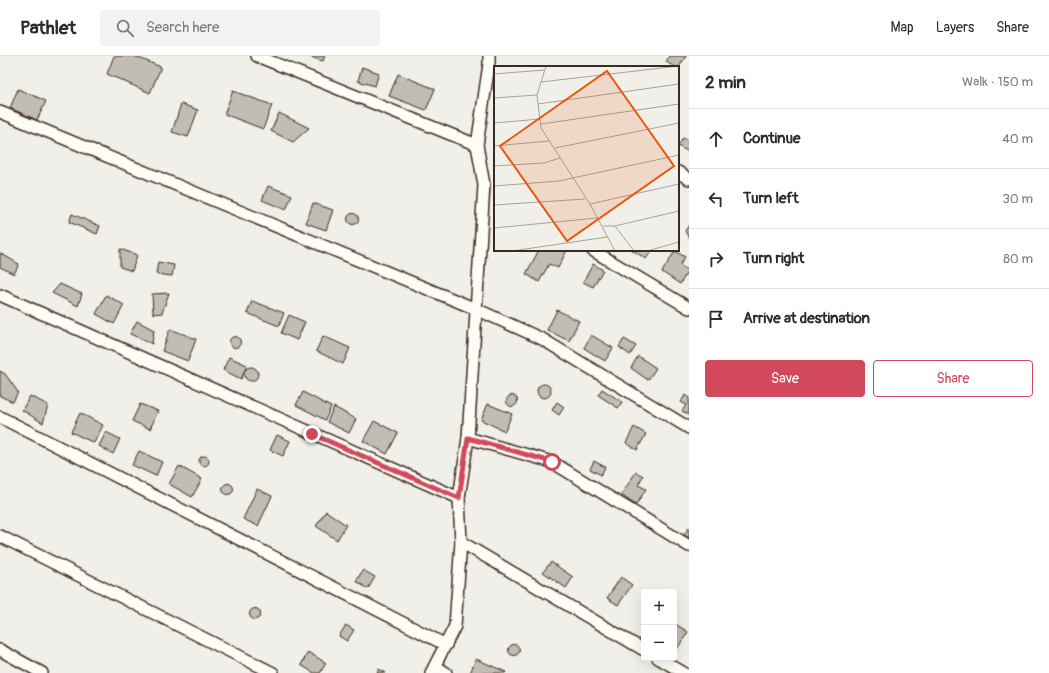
<!DOCTYPE html>
<html lang="en">
<head>
<meta charset="utf-8">
<style>
  body { margin:0; font-family:Pangolin,sans-serif; background:#f2f2f3; color:#2b2b33 }
  .controls { position:absolute; right:12px; bottom:12px; display:grid; overflow:hidden; border-radius:4px; box-shadow:0 4px 16px #0002 }
  .controls button { width:36px; height:36px; display:grid; place-items:center; padding:0; border:0; border-bottom:1px solid #e1e1e2; background:#fff; color:#2b2b33; font:20px sans-serif }
  .stop { position:absolute; width:12px; height:12px; margin:-9px; border:3px solid #d1495b; border-radius:50%; background:#fff }
  .stop.end { background:#d1495b; border-color:#fff; box-shadow:0 1px 4px #0008 }
  .list { margin:0; padding:0; list-style:none }
  h2 { display:flex; justify-content:space-between; align-items:center; height:52px; margin:0; padding:0 16px; font-size:17px }
  h2 small { font-size:13px; font-weight:400; color:#7c7c81 }
  .list li { display:grid; grid-template-columns:26px 1fr auto; gap:12px; align-items:center; box-sizing:border-box; height:60px; padding:0 16px; border-top:1px solid #e1e1e2 }
  .list b { display:block; font-size:15px; white-space:nowrap }
  .list em { font-size:13px; font-style:normal; color:#7c7c81 }
  .actions { display:flex; gap:8px; padding:12px 16px }
  .actions a { flex:1; padding:9px 0; border:1px solid #d1495b; border-radius:4px; text-align:center; font-size:14px; color:#d1495b }
  .actions .main { background:#d1495b; color:#fff }
  .icon { flex:none; width:22px; height:22px; fill:none; stroke:currentColor; stroke-width:2; stroke-linecap:round; stroke-linejoin:round }
  .map { position:relative; flex:none; width:689px; height:617px; overflow:hidden }
  header { display:flex; align-items:center; gap:24px; box-sizing:border-box; height:56px; padding:0 20px; background:#fff; border-bottom:1px solid #e1e1e2 }
  header strong { font-size:19px }
  nav { display:flex; gap:22px; margin-inline-start:auto; font-size:14px }
  .search { width:280px; height:36px; background:#f2f2f3; display:flex; align-items:center; gap:10px; box-sizing:border-box; padding:0 14px; border-radius:4px; color:#7c7c81; font-size:15px }
  main { display:flex }
  aside { flex:1; background:#fff }
  .map>svg:first-child { display:block }
  .building { fill:#c1bcb4; stroke:#3b2a1e }
  .lines { fill:none; stroke-linecap:round; stroke-linejoin:round }
  .street-casing { stroke:#3b2a1e; stroke-width:14 }
  .street { stroke:#fdfcf7; stroke-width:11 }
  .route { stroke:#d1495b; stroke-width:5 }
  .inset-road { fill:none; stroke:#a8a098; stroke-width:1 }
  .view { fill:#e8590c; fill-opacity:0.15; stroke:#e8590c; stroke-width:2 }
  .inset-edge { fill:none; stroke:#3b2a1e; stroke-width:2 }
</style>
</head>
<body>
<header>
<strong>Pathlet</strong>
<div class="search"><svg class="icon" aria-label="search" viewBox="0 0 24 24"><circle cx="10" cy="10" r="6"/><path d="M15 15l6 6"/></svg>Search here</div>
<nav><a>Map</a><a>Layers</a><a>Share</a></nav>
</header>
<main>
<div class="map">
<svg width="689" height="617" viewBox="0 0 689 617">
  <rect width="100%" height="100%" fill="#f1efea"/>
  <filter id="ink" filterUnits="userSpaceOnUse"><feTurbulence type="fractalNoise" baseFrequency=".025" numOctaves="2"/><feDisplacementMap in="SourceGraphic" scale="8" xChannelSelector="R" yChannelSelector="G"/><feConvolveMatrix kernelMatrix="1 2 1 2 8 2 1 2 1" color-interpolation-filters="sRGB"/></filter>
  <g filter="url(#ink)">
    <g class="building">
      <polygon points="114,0 134,0 161,11 150,37 107,18"/>
      <polygon points="307,0 325,0 323,5"/>
      <polygon points="669,0 686,0 678,13 678,11 675,11 666,6"/>
      <polygon points="362,11 379,17 375,30 358,25"/>
      <polygon points="398,18 435,33 426,54 389,40"/>
      <polygon points="18,33 46,45 37,64 10,52"/>
      <polygon points="233,35 272,49 263,73 224,58"/>
      <polygon points="181,48 198,54 188,81 172,76"/>
      <polygon points="279,57 309,72 293,86 271,75"/>
      <polygon points="683,82 689,85 689,96 678,90"/>
      <polygon points="268,130 292,139 286,154 262,144"/>
      <polygon points="313,147 333,154 326,174 306,167"/>
      <circle cx="353" cy="163" r="5.5"/>
      <polygon points="72,158 100,170 97,178 69,166"/>
      <polygon points="689,169 689,181 687,179 685,175"/>
      <polygon points="120,193 137,199 132,215 120,211"/>
      <polygon points="539,194 567,194 558,212 549,208 539,226 526,218"/>
      <polygon points="632,194 652,194 646,203"/>
      <polygon points="675,195 685,201 680,209 688,215 680,228 662,216"/>
      <polygon points="0,197 19,208 14,218 0,211"/>
      <polygon points="158,206 174,209 172,220 156,218"/>
      <polygon points="593,208 603,214 593,231 583,226"/>
      <polygon points="60,228 82,238 78,250 52,237"/>
      <polygon points="169,237 162,257 153,258 152,238"/>
      <polygon points="106,239 124,249 114,268 96,258"/>
      <polygon points="252,245 284,257 279,270 247,257"/>
      <polygon points="557,254 579,265 569,285 547,274"/>
      <polygon points="289,259 305,266 297,284 281,277"/>
      <polygon points="137,265 154,274 152,288 130,278"/>
      <polygon points="170,273 196,283 188,305 162,295"/>
      <polygon points="591,279 613,292 605,305 584,292"/>
      <polygon points="323,280 350,292 343,308 316,295"/>
      <circle cx="235" cy="286" r="5.5"/>
      <polygon points="624,283 636,290 630,299 619,291"/>
      <polygon points="638,300 656,312 648,324 631,312"/>
      <polygon points="229,301 247,309 241,323 223,314"/>
      <circle cx="251" cy="318" r="7"/>
      <polygon points="0,315 5,318 18,336 13,346 0,340"/>
      <circle cx="544" cy="335" r="7"/>
      <polygon points="602,333 622,346 618,352 598,339"/>
      <polygon points="303,336 331,351 325,364 296,349"/>
      <polygon points="685,339 689,342 689,359 682,355 686,349 681,346"/>
      <circle cx="512" cy="345" r="5.5"/>
      <polygon points="30,340 48,349 43,367 22,354"/>
      <polygon points="557,346 564,351 559,359 552,354"/>
      <polygon points="140,348 158,355 150,373 132,365"/>
      <polygon points="488,348 512,358 505,375 481,364"/>
      <polygon points="334,351 356,363 349,377 327,366"/>
      <polygon points="80,357 103,369 94,387 71,376"/>
      <polygon points="374,365 398,377 387,398 363,385"/>
      <polygon points="634,371 646,378 637,394 626,387"/>
      <polygon points="106,376 120,383 113,398 99,390"/>
      <polygon points="277,379 290,385 283,400 270,394"/>
      <polygon points="139,395 162,406 156,420 132,409"/>
      <circle cx="204" cy="405" r="5"/>
      <polygon points="594,405 605,411 601,419 590,413"/>
      <polygon points="179,410 202,423 192,441 169,428"/>
      <polygon points="636,416 643,420 638,429 646,433 636,449 621,439"/>
      <circle cx="228" cy="433" r="5.5"/>
      <polygon points="257,433 272,440 258,470 243,463"/>
      <polygon points="326,455 346,469 337,484 316,470"/>
      <polygon points="689,471 689,482 684,479"/>
      <polygon points="551,506 573,521 566,532 543,516"/>
      <polygon points="363,514 375,521 368,533 356,525"/>
      <polygon points="621,521 632,529 618,549 607,542"/>
      <circle cx="255" cy="558" r="5.5"/>
      <polygon points="674,567 688,576 677,593 674,591"/>
      <polygon points="346,569 354,574 347,585 339,580"/>
      <circle cx="514" cy="594" r="5.5"/>
      <polygon points="308,596 326,607 320,617 314,617 301,609"/>
      <polygon points="476,603 506,616 505,617 470,617"/>
      <polygon points="379,613 386,617 377,617"/>
    </g>
    <g class="lines">
      <g class="street-casing">
        <g id="street">
          <polyline points="257,0 477,89"/>
          <polyline points="0,56 476,253 542,283 689,372"/>
          <polyline points="678,116 689,123"/>
          <polyline points="592,194 689,252"/>
          <polyline points="0,239 459,442"/>
          <polyline points="0,361 446,589"/>
          <polyline points="468,382 552,406 689,490"/>
          <polyline points="0,480 273,617"/>
          <polyline points="461,486 644,594"/>
          <polyline points="0,594 42,617"/>
          <polyline points="658,602 684,617"/>
          <polyline points="435,610 446,617"/>
          <polyline points="431,617 455,570 461,486 459,442 468,382 484,129 477,89 489,8 489,0"/>
        </g>
      </g>
      <use href="#street" class="street"/>
    </g>
  </g>
  <g class="lines" filter="url(#ink)">
    <polyline class="route" points="312,378 459,442 468,382 552,406"/>
  </g>
  <g transform="translate(494 10)">
    <rect width="185" height="185" fill="#f1efea"/>
    <path class="inset-road" d="M 52,0 L 43,29 L 47,62 L 96,138 L 121,185M 0,8 L 50,4M 47,16 L 185,0M 0,32 L 43,29M 44,38 L 185,18M 0,57 L 46,53M 47,58 L 185,38M 0,80 L 55,75M 61,82 L 185,57M 0,100 L 50,97 L 66,92M 0,120 L 65,115 L 185,89M 96,138 L 185,118M 0,139 L 91,133M 109,160 L 121,160 L 185,145M 121,160 L 140,185M 0,162 L 103,152M 18,185 L 113,171M 153,185 L 185,176"/>
    <path class="view" d="M 113,5 L 180,100 L 73,175 L 6,80 Z"/>
    <rect width="185" height="185" class="inset-edge"/>
  </g>
</svg>
<div class="controls">
<button>+</button>
<button>−</button>
</div>
<div class="stop" style="left:552px;top:406px"></div>
<div class="stop end" style="left:312px;top:378px"></div>
</div>
<aside>
<h2>2 min<small>Walk · 150 m</small></h2>
<ul class="list">
<li><svg class="icon" aria-label="ahead" viewBox="0 0 24 24"><path d="M12 20V5M6 11l6-6 6 6"/></svg><div><b>Continue</b></div><em>40 m</em></li>
<li><svg class="icon" aria-label="left" viewBox="0 0 24 24"><path d="M17 20v-9H6M10 6l-5 5 5 5"/></svg><div><b>Turn left</b></div><em>30 m</em></li>
<li><svg class="icon" aria-label="right" viewBox="0 0 24 24"><path d="M7 20v-9h11M14 6l5 5-5 5"/></svg><div><b>Turn right</b></div><em>80 m</em></li>
<li><svg class="icon" aria-label="arrive" viewBox="0 0 24 24"><path d="M6 21V4h12l-3 4 3 4H6"/></svg><div><b>Arrive at destination</b></div></li>
</ul>
<div class="actions"><a class="main">Save</a><a>Share</a></div>
</aside>
</main>
</body>
</html>
